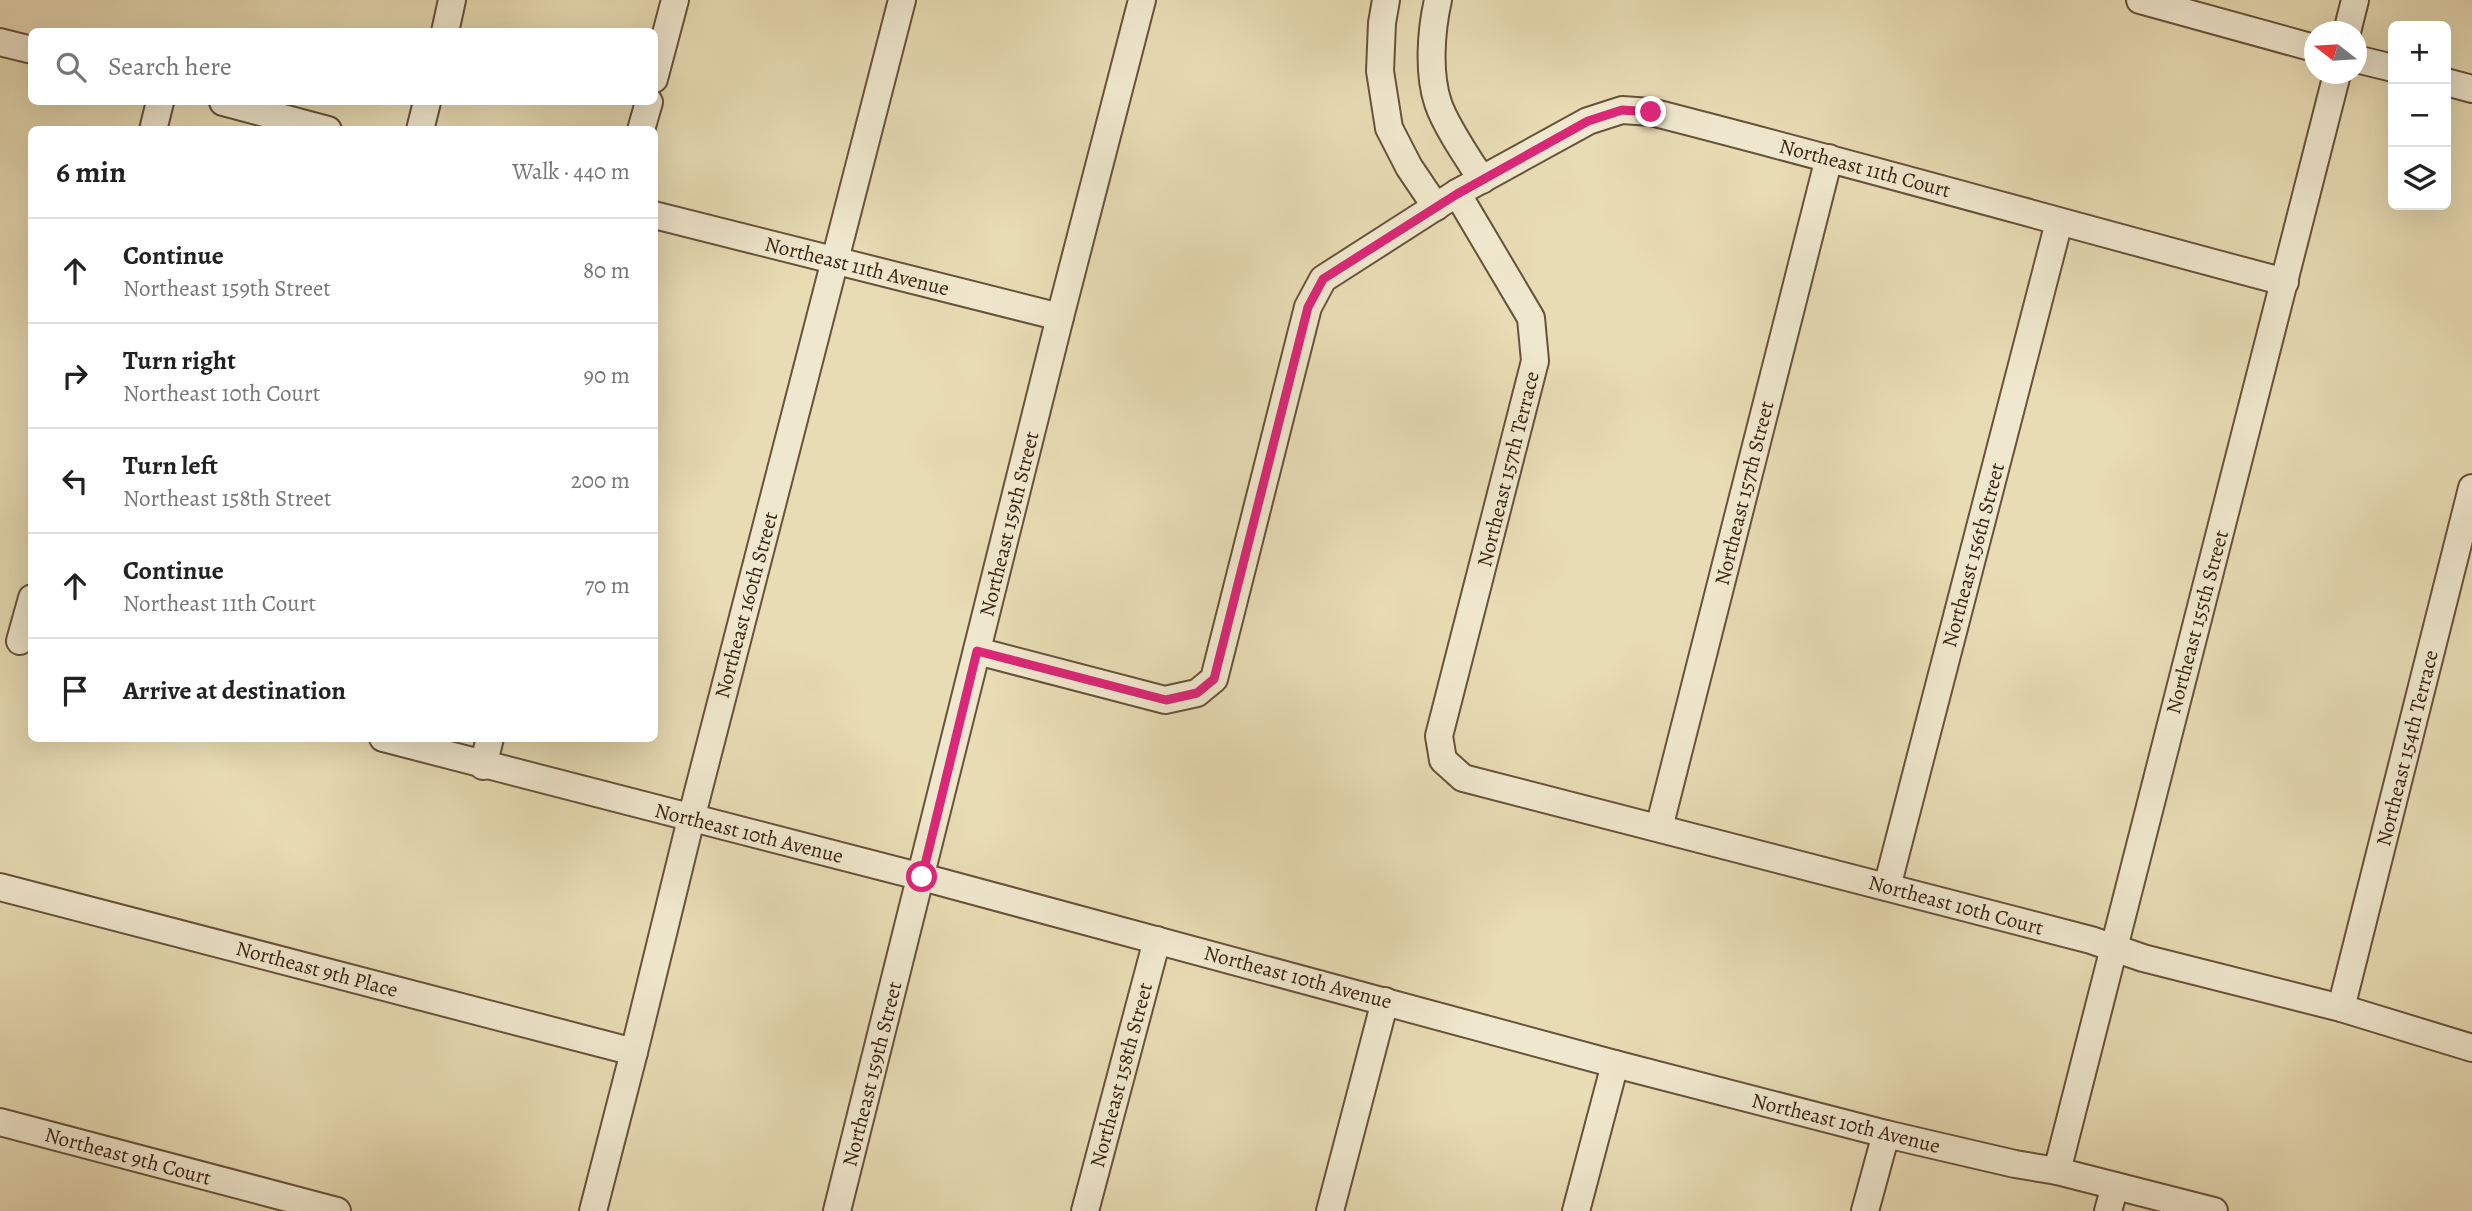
<!DOCTYPE html>
<html lang="en">
<head>
<meta charset="utf-8">
<style>
  body { margin:0; font-family:Alegreya,serif; background:#f6f6f6; color:#222 }
  .controls { position:absolute; right:21px; top:21px; display:grid; overflow:hidden; border-radius:10px; box-shadow:0 7px 28px #0002 }
  .controls button { width:63px; height:63px; display:grid; place-items:center; padding:0; border:0; border-bottom:2px solid #e0e0e0; background:#fff; color:#222; font:35px sans-serif }
  .compass { position:absolute; left:2304px; top:21px; width:63px; height:63px; border-radius:50%; background:#fff; box-shadow:0 7px 28px #0002; rotate:287deg }
  .stop { position:absolute; width:21px; height:21px; margin:-16px; border:5px solid #db2777; border-radius:50%; background:#fff }
  .stop.end { background:#db2777; border-color:#fff; box-shadow:0 2px 7px #0008 }
  .list { margin:0; padding:0; list-style:none }
  h2 { display:flex; justify-content:space-between; align-items:center; height:91px; margin:0; padding:0 28px; font-size:30px }
  h2 small { font-size:23px; font-weight:400; color:#767676 }
  .list li { display:grid; grid-template-columns:46px 1fr auto; gap:21px; align-items:center; box-sizing:border-box; height:105px; padding:0 28px; border-top:2px solid #e0e0e0 }
  .list b { display:block; font-size:26px; white-space:nowrap }
  .list p { margin:0; font-size:23px; white-space:nowrap; color:#767676 }
  .list em { font-size:23px; font-style:normal; color:#767676 }
  .icon { flex:none; width:38px; height:38px; fill:none; stroke:currentColor; stroke-width:2; stroke-linecap:round; stroke-linejoin:round }
  .map { position:relative; flex:none; width:2472px; height:1211px; overflow:hidden }
  .search { position:absolute; background:#fff; box-shadow:0 7px 28px #0002; left:28px; top:28px; width:630px; height:77px; display:flex; align-items:center; gap:18px; box-sizing:border-box; padding:0 24px; border-radius:10px; color:#767676; font-size:26px }
  .panel { position:absolute; background:#fff; box-shadow:0 7px 28px #0002; left:28px; top:126px; width:630px; height:616px; border-radius:10px }
  .map>svg:first-child { display:block }
  .lines { fill:none; stroke-linecap:round; stroke-linejoin:round }
  .minor-casing { stroke:#67523a; stroke-width:30 }
  .minor { stroke:#f0e8ce; stroke-width:26 }
  .route { stroke:#db2777; stroke-width:9 }
  .labels { text-anchor:middle; dominant-baseline:central; stroke-width:6; stroke-linejoin:round; paint-order:stroke }
  .street-label { font-size:21px; fill:#3c2411; stroke:#f0e8ce }
</style>
</head>
<body>
<div class="map">
<svg width="2472" height="1211" viewBox="0 0 2472 1211">
  <rect width="100%" height="100%" fill="#e8dcb4"/>
  <filter id="stains"><feTurbulence type="fractalNoise" baseFrequency=".00286" numOctaves="4"/><feColorMatrix values="0 0 0 0 .2 0 0 0 0 .09 0 0 0 0 .02 0 0 0 .5 -.17"/></filter>
  <radialGradient id="worn" r=".72"><stop offset=".6" stop-color="#630" stop-opacity="0"/><stop offset="1" stop-color="#630" stop-opacity=".3"/></radialGradient>
  <g class="lines">
    <g class="minor-casing">
      <g id="minor">
        <polyline points="1386,0 1382,23 1380,71 1389,128 1409,167 1436,207"/>
        <path d="M 1438,0 C 1431,31 1428,73 1438,103 C 1445,125 1469,160 1482,180"/>
        <polyline points="2140,0 2314,48"/>
        <polyline points="445,32 452,0"/>
        <polyline points="2347,32 2355,0"/>
        <polyline points="0,42 32,50"/>
        <polyline points="2356,59 2393,68"/>
        <polyline points="654,79 675,0"/>
        <polyline points="2446,82 2472,89"/>
        <polyline points="223,102 328,130"/>
        <polyline points="153,130 160,102"/>
        <polyline points="420,130 427,102"/>
        <polyline points="641,130 649,102"/>
        <polyline points="1457,193 1531,318 1535,361 1439,736 1443,760 1463,778 2091,940 2143,958 2341,1008 2472,1048"/>
        <polyline points="654,215 1060,317"/>
        <polyline points="20,641 32,598"/>
        <path d="M 977,651 L 1165,700 L 1197,693 L 1214,679 L 1308,307 L 1323,279 L 1457,193 L 1588,121 L 1622,110 L 1651,112 C 1863,166 2073,226 2285,282"/>
        <polyline points="383,738 922,877 1615,1064 1886,1134 2015,1164 2057,1171 2214,1211"/>
        <polyline points="483,766 490,738"/>
        <polyline points="1659,828 1829,158"/>
        <polyline points="0,887 634,1052"/>
        <polyline points="1887,887 2059,222"/>
        <polyline points="2341,1008 2472,488"/>
        <polyline points="0,1122 337,1211"/>
        <polyline points="2057,1171 2337,74"/>
        <polyline points="593,1211 634,1052 691,819 902,0"/>
        <polyline points="837,1211 1060,317 1142,0"/>
        <polyline points="1085,1211 1157,940"/>
        <polyline points="1330,1211 1385,1001"/>
        <polyline points="1576,1211 1615,1064"/>
        <polyline points="1865,1211 1886,1134"/>
        <polyline points="2108,1211 2115,1186"/>
      </g>
    </g>
    <use href="#minor" class="minor"/>
  </g>
  <g class="lines">
    <polyline class="route" points="922,877 977,651 1166,700 1197,693 1214,679 1308,307 1323,279 1457,194 1588,121 1622,110 1651,112"/>
  </g>
  <g class="labels">
    <g class="street-label">
      <text transform="translate(1865 168) rotate(15)">Northeast 11th Court</text>
      <text transform="translate(857 266) rotate(14)">Northeast 11th Avenue</text>
      <text transform="translate(1508 469) rotate(-76)">Northeast 157th Terrace</text>
      <text transform="translate(1744 493) rotate(-76)">Northeast 157th Street</text>
      <text transform="translate(1009 524) rotate(-76)">Northeast 159th Street</text>
      <text transform="translate(1973 555) rotate(-75)">Northeast 156th Street</text>
      <text transform="translate(746 605) rotate(-75)">Northeast 160th Street</text>
      <text transform="translate(2197 622) rotate(-75)">Northeast 155th Street</text>
      <text transform="translate(2407 748) rotate(-76)">Northeast 154th Terrace</text>
      <text transform="translate(749 833) rotate(14)">Northeast 10th Avenue</text>
      <text transform="translate(1956 905) rotate(15)">Northeast 10th Court</text>
      <text transform="translate(317 969) rotate(15)">Northeast 9th Place</text>
      <text transform="translate(1298 977) rotate(15)">Northeast 10th Avenue</text>
      <text transform="translate(872 1074) rotate(-76)">Northeast 159th Street</text>
      <text transform="translate(1121 1075) rotate(-75)">Northeast 158th Street</text>
      <text transform="translate(1846 1123) rotate(14)">Northeast 10th Avenue</text>
      <text transform="translate(128 1156) rotate(15)">Northeast 9th Court</text>
    </g>
  </g>
  <rect width="100%" height="100%" filter="url(#stains)"/>
  <rect width="100%" height="100%" fill="url(#worn)"/>
</svg>
<div class="controls">
<button>+</button>
<button>−</button>
<button><svg class="icon" aria-label="layers" viewBox="0 0 24 24"><path d="M12 4l9 5-9 5-9-5zM3 14l9 5 9-5"/></svg></button>
</div>
<svg class="compass" viewBox="-18 -18 36 36"><path d="M0-13l5 13h-10z" fill="#e53935"/><path d="M0 13l5-13h-10z" fill="#767676"/></svg>
<div class="stop" style="left:922px;top:877px"></div>
<div class="stop end" style="left:1651px;top:112px"></div>
<div class="search"><svg class="icon" aria-label="search" viewBox="0 0 24 24"><circle cx="10" cy="10" r="6"/><path d="M15 15l6 6"/></svg>Search here</div>
<section class="panel">
<h2>6 min<small>Walk · 440 m</small></h2>
<ul class="list">
<li><svg class="icon" aria-label="ahead" viewBox="0 0 24 24"><path d="M12 20V5M6 11l6-6 6 6"/></svg><div><b>Continue</b><p>Northeast 159th Street</p></div><em>80 m</em></li>
<li><svg class="icon" aria-label="right" viewBox="0 0 24 24"><path d="M7 20v-9h11M14 6l5 5-5 5"/></svg><div><b>Turn right</b><p>Northeast 10th Court</p></div><em>90 m</em></li>
<li><svg class="icon" aria-label="left" viewBox="0 0 24 24"><path d="M17 20v-9H6M10 6l-5 5 5 5"/></svg><div><b>Turn left</b><p>Northeast 158th Street</p></div><em>200 m</em></li>
<li><svg class="icon" aria-label="ahead" viewBox="0 0 24 24"><path d="M12 20V5M6 11l6-6 6 6"/></svg><div><b>Continue</b><p>Northeast 11th Court</p></div><em>70 m</em></li>
<li><svg class="icon" aria-label="arrive" viewBox="0 0 24 24"><path d="M6 21V4h12l-3 4 3 4H6"/></svg><div><b>Arrive at destination</b></div></li>
</ul>
</section>
</div>
</body>
</html>
